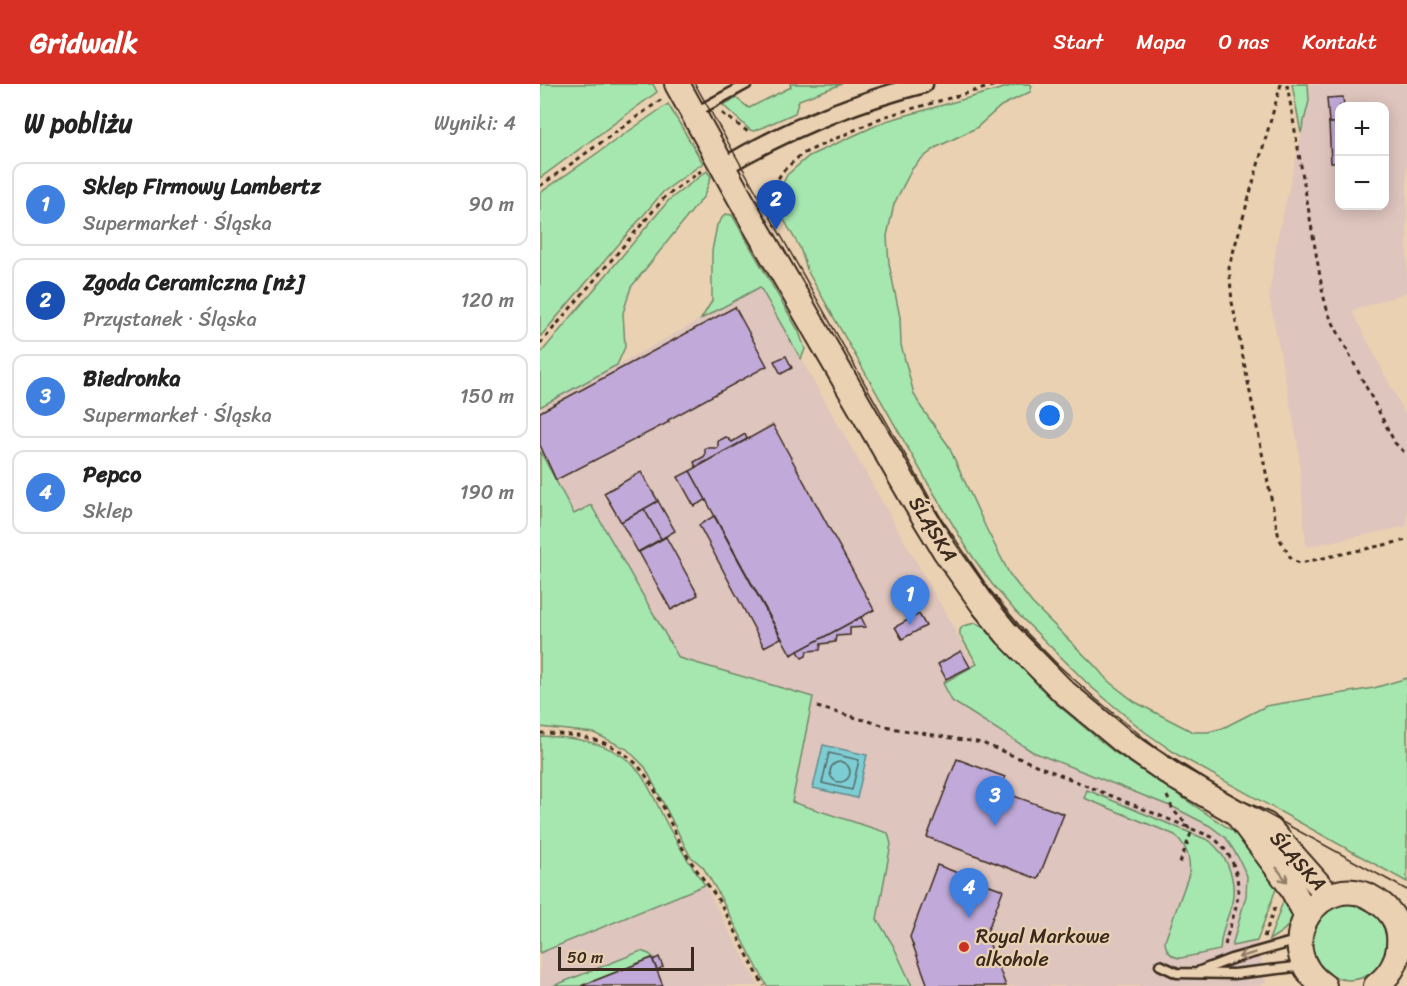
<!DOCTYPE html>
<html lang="pl">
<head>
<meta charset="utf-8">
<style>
  body { margin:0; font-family:Sriracha,sans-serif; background:#f6f6f6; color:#222 }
  .controls { position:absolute; right:18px; top:18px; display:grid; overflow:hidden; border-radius:12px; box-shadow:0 3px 15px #0003 }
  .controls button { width:54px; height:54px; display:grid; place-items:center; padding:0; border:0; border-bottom:2px solid #e0e0e0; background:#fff; color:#222; font:30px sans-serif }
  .scale { position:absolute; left:18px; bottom:15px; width:136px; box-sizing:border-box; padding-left:6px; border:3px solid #3b2a1e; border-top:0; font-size:16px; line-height:21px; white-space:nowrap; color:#3b2a1e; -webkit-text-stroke:4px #ead1b2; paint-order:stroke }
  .you { position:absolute; left:510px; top:332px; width:21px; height:21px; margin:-15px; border:4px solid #fff; border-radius:50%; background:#1a73e8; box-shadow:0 0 0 9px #1a73e833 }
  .badge { display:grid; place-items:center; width:39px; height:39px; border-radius:50%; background:#d93025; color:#fff; font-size:20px; font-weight:700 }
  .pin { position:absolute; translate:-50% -50px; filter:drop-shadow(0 2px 3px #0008) }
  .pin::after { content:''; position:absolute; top:32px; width:21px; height:18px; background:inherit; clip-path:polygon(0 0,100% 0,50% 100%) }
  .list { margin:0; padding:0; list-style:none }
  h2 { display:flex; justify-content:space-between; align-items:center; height:78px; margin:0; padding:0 24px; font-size:26px }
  h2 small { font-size:20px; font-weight:400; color:#767676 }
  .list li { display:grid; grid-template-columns:39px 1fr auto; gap:18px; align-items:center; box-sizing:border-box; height:84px; margin:0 12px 12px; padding:0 12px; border:2px solid #e0e0e0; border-radius:12px }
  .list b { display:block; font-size:22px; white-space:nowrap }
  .list p { margin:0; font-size:20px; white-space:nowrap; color:#767676 }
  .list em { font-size:20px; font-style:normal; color:#767676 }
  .map { position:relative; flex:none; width:867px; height:902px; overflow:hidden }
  header { display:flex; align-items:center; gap:36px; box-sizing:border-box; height:84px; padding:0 30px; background:#d93025; color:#fff }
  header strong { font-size:28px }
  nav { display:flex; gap:33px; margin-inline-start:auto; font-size:21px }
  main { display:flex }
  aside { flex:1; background:#fff }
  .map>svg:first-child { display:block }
  .built { fill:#dec5be; fill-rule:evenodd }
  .green { fill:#a6e7b0; stroke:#708867; stroke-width:1.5 }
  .water { fill:#7dced4; stroke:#638c8b; stroke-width:1.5 }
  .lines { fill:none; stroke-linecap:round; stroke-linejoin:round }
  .shore { stroke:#556c67; stroke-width:1.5 }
  .building { fill:#c1aad9; stroke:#3b2a1e; stroke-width:1.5 }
  .lane-casing { stroke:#3b2a1e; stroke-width:13 }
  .street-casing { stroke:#3b2a1e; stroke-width:21 }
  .secondary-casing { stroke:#3b2a1e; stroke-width:28 }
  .path { stroke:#3b2a1e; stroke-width:3; stroke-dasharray:4.5 4.5; stroke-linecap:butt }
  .lane { stroke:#ead1b2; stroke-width:8 }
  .street { stroke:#ead1b2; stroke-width:16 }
  .secondary { stroke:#ead1b2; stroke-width:24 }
  .tram { stroke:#3b2a1e; stroke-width:1.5 }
  .oneway { stroke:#927e68 }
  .poi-dot { fill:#c8321e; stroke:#ead1b2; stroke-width:2 }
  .labels { text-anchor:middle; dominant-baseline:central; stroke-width:4.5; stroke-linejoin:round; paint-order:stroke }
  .street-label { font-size:20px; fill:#3b2a1e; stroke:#ead1b2 }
  .poi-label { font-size:20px; fill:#3b2a1e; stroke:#ead1b2; text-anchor:start }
</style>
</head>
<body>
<header>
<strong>Gridwalk</strong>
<nav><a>Start</a><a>Mapa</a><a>O nas</a><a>Kontakt</a></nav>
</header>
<main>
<aside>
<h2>W pobliżu<small>Wyniki: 4</small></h2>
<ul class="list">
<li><span class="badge" style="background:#3f7fe0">1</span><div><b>Sklep Firmowy Lambertz</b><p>Supermarket · Śląska</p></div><em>90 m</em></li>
<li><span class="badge" style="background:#1a4fb4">2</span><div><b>Zgoda Ceramiczna [nż]</b><p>Przystanek · Śląska</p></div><em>120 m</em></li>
<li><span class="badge" style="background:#3f7fe0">3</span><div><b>Biedronka</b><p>Supermarket · Śląska</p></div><em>150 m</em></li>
<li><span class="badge" style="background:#3f7fe0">4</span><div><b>Pepco</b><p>Sklep</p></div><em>190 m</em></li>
</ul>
</aside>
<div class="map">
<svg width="867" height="902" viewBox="0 0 867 902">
  <rect width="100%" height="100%" fill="#ead1b2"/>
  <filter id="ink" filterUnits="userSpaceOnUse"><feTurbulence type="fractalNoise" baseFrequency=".0167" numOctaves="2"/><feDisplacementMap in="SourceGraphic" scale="12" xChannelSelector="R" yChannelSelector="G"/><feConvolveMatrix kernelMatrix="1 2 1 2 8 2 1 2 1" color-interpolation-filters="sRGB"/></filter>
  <g filter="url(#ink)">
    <g class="built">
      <path d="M 768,0 L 867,0 L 867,208 L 812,227 L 865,330 L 867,330 L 867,442 L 766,463 L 758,360 L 729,212 L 737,156 L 769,17 ZM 800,22 L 844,22 L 844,122 L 800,122 Z"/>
      <polygon points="220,203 445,599 635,724 670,742 686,754 698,773 707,792 709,852 717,857 726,898 720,902 372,902 353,861 337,835 351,760 348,749 252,718 272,613 139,574 51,422 34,431 0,367 0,323"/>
      <polygon points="165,801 219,902 0,902 0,869"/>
    </g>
    <g class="green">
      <polygon points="0,0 113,0 117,8 0,94"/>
      <polygon points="250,0 302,0 259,16 255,29 214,47 210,46 183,21 196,14 209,24 251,3"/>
      <polygon points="478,0 490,0 492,2 490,8 461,22 436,44 397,63 380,76 372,85 354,120 347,152 349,180 360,233 361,261 374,310 381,323 408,361 446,444 470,491 492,519 556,583 568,597 595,618 653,648 668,648 683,644 726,622 834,604 867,594 867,798 638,671 605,648 550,602 476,528 452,500 430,469 389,401 268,188 260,164 234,118 247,91 269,72 346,37"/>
      <polygon points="752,0 768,0 769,17 761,49"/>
      <polygon points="128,20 163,79 123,108 0,253 0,109"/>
      <polygon points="167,87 171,93 164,112 91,203 83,229 85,263 77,281 0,323 0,270 129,116"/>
      <polygon points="185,130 192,131 259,248 265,265 261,275 220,203 161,235 172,217 172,167 177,141"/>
      <polygon points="0,367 34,430 51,421 139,574 273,613 252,718 348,749 351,760 337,835 353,861 372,902 227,902 175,803 163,783 150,772 105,683 87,665 54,649 0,643"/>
      <polygon points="435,539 443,542 514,618 574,668 697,750 737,802 717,857 692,862 706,812 707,792 698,773 686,754 670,742 635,724 493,668 412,617 403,599 437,580 420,551 420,546 423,542"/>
      <path d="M 0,652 C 31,653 67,657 91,679 C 108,695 117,722 128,742 C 139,763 151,782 165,801 L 0,869 Z"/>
      <path d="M 547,706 L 670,757 C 691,776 699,803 689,829 C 684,843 681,851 680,866 L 641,874 C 632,874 625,866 625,857 L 649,790 C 651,774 647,762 635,751 L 544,714 Z"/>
      <path d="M 747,807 C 757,836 755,840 729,856 Z"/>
      <circle cx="809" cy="858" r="38"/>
      <polygon points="101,867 109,870 115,875 111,874 41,902 13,902"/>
    </g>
    <polygon class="water" points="283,661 327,671 317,714 273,704"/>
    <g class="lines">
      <g class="shore">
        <polygon points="289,669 319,676 312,706 282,699"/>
        <circle cx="300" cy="688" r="10"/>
      </g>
    </g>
    <g class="building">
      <polygon points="803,13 804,22 800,22 800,39 789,39 787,14"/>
      <polygon points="789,39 800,39 800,79 791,79"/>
      <polygon points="195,223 227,282 128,336 129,338 16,396 0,361 0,328"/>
      <polygon points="246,272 252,284 241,290 234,277"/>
      <polygon points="233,341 334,526 251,571 150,387"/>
      <polygon points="205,350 207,355 156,383 154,378 165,372 165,364 178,364 178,357 186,353 192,358"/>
      <polygon points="150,387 166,416 154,422 138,393"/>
      <polygon points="101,388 118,417 81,438 64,409"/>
      <polygon points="118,417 135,447 121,455 104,425"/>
      <polygon points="104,425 121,455 98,468 81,438"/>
      <polygon points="174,432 241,554 224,563 159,441"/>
      <polygon points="126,453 158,511 131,526 99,468"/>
      <polygon points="379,530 386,542 362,555 355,543"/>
      <polygon points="321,533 326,543 310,544 310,551 296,552 295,558 281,560 280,566 267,567 266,572 262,574 258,567"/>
      <polygon points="421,567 430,583 406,595 398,580"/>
      <polygon points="417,675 465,693 460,707 524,730 498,795 387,753"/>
      <polygon points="397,781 463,806 446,851 466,902 388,902 370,853"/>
      <polygon points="119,873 123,883 117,886 113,876"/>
      <polygon points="112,874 123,902 41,902"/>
    </g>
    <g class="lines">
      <g class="lane-casing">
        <g id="lane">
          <polyline points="154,29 207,0"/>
          <polyline points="620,881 637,889 694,890 764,882"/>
          <polyline points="660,887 691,875 759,856"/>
        </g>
      </g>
      <g class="street-casing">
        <path id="street" d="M 183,83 C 246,46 314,18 384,0"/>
      </g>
      <g class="secondary-casing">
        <g id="secondary">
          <polyline points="137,0 216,143 375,418 405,467 444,522 467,550 524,608 583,657 635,693 694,727 726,741 789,812"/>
          <polyline points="697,730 750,801 767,832"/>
          <path d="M 784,902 C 726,862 782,780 837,817 C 849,825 858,837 859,851 C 861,872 853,889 836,902"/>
        </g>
      </g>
      <g class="path">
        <polyline points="741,0 689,183 692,218 739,454 752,476 760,479 867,456"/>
        <polyline points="747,0 783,210 788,229 855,359 867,371"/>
        <polyline points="182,29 211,50"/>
        <polyline points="0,102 122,15"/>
        <polyline points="225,118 242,88 262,70 343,33 459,0"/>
        <polyline points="0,260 125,113 161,87"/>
        <path d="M 277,623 L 357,645 L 442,659 L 672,753 C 695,770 703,799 695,826 C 692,839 686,851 685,864"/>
        <path d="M 0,649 C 29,650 58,652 83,669 C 117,690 128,744 150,776 C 159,790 170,803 179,817 C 195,845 208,874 224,902"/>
        <polyline points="627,712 633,726 648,742 651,749 640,779"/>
        <polyline points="724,853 736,820"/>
      </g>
      <use href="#lane" class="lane"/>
      <use href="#street" class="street"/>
      <use href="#secondary" class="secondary"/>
      <polyline class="tram" points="155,0 401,434 449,505 479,541 518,581 556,615 614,662 676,702 867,806"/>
    </g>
    <defs><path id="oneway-shaft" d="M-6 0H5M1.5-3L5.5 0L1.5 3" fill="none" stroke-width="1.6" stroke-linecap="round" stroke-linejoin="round" transform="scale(1.5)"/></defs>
    <g class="oneway">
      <use href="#oneway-shaft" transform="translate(742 791) rotate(53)"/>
      <use href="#oneway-shaft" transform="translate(707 871) rotate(164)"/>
    </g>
  </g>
  <circle class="poi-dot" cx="424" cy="863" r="6"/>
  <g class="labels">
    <g class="street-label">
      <text transform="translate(393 445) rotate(58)">ŚLĄSKA</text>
      <text transform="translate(758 777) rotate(48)">ŚLĄSKA</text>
    </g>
    <g class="poi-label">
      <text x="436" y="852">Royal Markowe<tspan x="436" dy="23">alkohole</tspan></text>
    </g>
  </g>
</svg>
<div class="controls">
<button>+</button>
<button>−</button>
</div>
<div class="scale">50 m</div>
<div class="you"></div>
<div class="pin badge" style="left:370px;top:541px;background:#3f7fe0">1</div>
<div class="pin badge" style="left:236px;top:146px;background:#1a4fb4">2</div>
<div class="pin badge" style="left:455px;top:742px;background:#3f7fe0">3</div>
<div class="pin badge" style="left:429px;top:834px;background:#3f7fe0">4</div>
</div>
</main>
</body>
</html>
